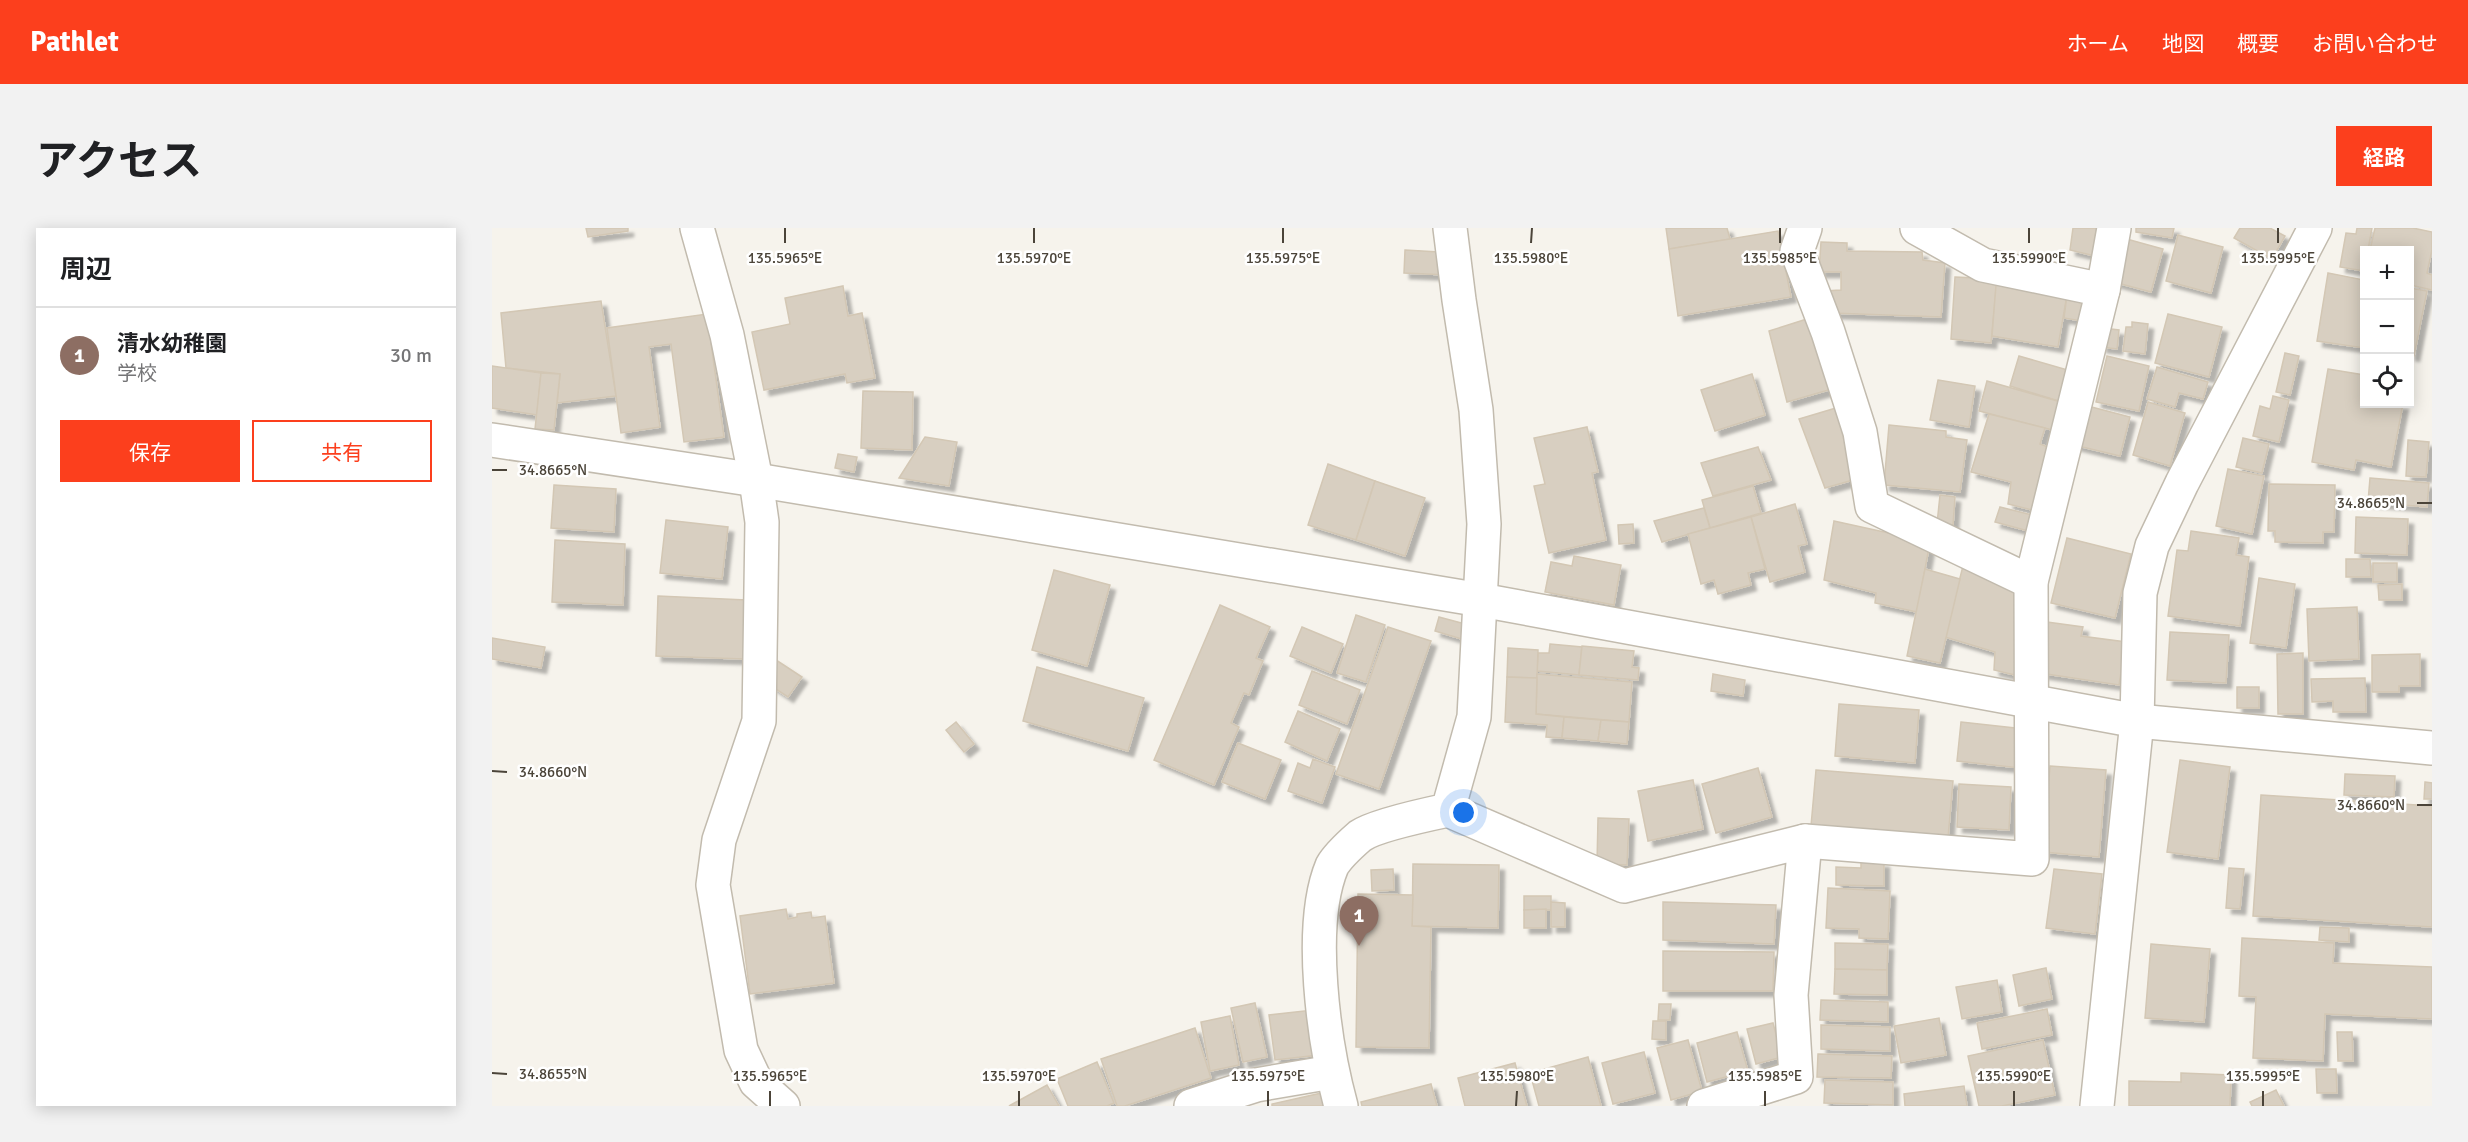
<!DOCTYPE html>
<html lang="ja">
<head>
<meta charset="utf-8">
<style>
  body { margin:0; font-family:Signika,"Noto Sans JP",sans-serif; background:#f2f2f2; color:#202124 }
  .controls { position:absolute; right:18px; top:18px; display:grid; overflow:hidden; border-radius:0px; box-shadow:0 3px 15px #0003 }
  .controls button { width:54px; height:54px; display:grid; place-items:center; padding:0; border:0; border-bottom:2px solid #e0e0e0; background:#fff; color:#202124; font:30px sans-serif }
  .you { position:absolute; left:972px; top:585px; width:21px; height:21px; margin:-15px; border:4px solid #fff; border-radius:50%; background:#1a73e8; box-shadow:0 0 0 9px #1a73e833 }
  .badge { display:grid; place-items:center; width:39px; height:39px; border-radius:50%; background:#fc3f1d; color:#fff; font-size:20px; font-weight:700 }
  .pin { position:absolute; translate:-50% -50px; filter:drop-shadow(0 2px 3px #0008) }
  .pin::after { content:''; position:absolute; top:32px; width:21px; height:18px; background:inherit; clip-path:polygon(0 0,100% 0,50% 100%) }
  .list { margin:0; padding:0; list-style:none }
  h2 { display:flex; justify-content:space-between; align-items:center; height:78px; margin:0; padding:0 24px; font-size:26px }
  h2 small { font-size:20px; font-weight:400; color:#757577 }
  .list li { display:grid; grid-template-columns:39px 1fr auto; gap:18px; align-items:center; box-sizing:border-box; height:96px; padding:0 24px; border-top:2px solid #e0e0e0 }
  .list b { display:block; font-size:22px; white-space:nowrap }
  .list p { margin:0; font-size:20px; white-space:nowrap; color:#757577 }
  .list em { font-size:20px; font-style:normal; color:#757577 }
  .actions { display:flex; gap:12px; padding:18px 24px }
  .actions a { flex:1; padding:14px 0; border:2px solid #fc3f1d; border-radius:0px; text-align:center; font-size:21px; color:#fc3f1d }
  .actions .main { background:#fc3f1d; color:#fff }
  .icon { flex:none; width:33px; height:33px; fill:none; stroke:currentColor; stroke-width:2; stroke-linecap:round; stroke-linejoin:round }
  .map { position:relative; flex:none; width:1940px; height:878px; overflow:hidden; border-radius:0px }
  header { display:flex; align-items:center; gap:36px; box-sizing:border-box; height:84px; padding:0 30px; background:#fc3f1d; color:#fff }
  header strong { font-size:28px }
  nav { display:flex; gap:33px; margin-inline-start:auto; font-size:21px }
  .intro { display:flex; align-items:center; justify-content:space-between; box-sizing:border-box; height:144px; padding:0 36px }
  h1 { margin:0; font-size:42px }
  .button { padding:15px 27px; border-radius:0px; background:#fc3f1d; color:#fff; font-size:21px; font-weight:700 }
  main { display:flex; gap:36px; padding:0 36px }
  aside { flex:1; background:#fff; border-radius:0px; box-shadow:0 3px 15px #0003 }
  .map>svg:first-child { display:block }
  .building { fill:#d8cfc1; stroke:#d3c7b4; stroke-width:1.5; filter:url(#shadow) }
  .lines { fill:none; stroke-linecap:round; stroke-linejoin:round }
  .minor-casing { stroke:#c2bbae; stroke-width:36 }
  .tertiary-casing { stroke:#c2bbae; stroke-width:36 }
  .minor { stroke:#fff; stroke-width:33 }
  .tertiary { stroke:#fff; stroke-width:33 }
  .ticks { fill:none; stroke:#4b4439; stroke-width:2 }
  .ticks-label { font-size:15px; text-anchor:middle; fill:#4b4439; stroke:#fff; stroke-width:5; stroke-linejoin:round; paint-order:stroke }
</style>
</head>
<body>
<header>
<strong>Pathlet</strong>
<nav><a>ホーム</a><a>地図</a><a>概要</a><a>お問い合わせ</a></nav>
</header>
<div class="intro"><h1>アクセス</h1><a class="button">経路</a></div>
<main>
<aside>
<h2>周辺<small></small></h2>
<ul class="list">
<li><span class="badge" style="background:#8d6e63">1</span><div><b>清水幼稚園</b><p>学校</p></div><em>30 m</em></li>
</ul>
<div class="actions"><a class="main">保存</a><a>共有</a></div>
</aside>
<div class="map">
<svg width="1940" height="878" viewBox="0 0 1940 878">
  <defs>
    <filter id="shadow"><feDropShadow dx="5.5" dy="5.5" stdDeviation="1.5" flood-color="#0004"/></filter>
  </defs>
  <rect width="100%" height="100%" fill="#f6f3ec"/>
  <g class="building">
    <polygon points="94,0 136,0 136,3 96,9"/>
    <polygon points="1174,0 1235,0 1238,11 1177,21"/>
    <polygon points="1581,0 1614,0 1607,29 1578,22"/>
    <polygon points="1644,0 1682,0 1680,10 1644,4"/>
    <polygon points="1748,0 1778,0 1793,8 1780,31 1742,10"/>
    <polygon points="1865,0 1880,0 1876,22 1872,22 1872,43 1848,39 1854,5 1864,6"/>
    <polygon points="1883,0 1921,0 1940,4 1940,22 1935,45 1940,47 1940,62 1918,57 1918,22 1878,22"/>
    <polygon points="1286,3 1299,69 1186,88 1177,21"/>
    <polygon points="1686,7 1731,19 1719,65 1674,53"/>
    <polygon points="1631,10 1671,21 1659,64 1618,53"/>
    <polygon points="1329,14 1355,15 1355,23 1430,24 1431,32 1453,35 1449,89 1339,85 1332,63 1349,62 1349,44 1327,44"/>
    <polygon points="913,22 947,24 956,47 912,45"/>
    <polygon points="1836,45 1872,52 1872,120 1825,113"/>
    <polygon points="1463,49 1505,51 1499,115 1459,111"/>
    <polygon points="1504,57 1575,67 1566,119 1500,108"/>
    <polygon points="351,58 356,88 370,85 383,150 355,155 353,146 272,162 260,104 298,96 293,70"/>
    <polygon points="1918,60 1935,63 1922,128 1918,127"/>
    <polygon points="1575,67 1601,67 1595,94 1572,90"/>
    <polygon points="109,73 124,168 65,175 68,146 14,140 9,85"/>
    <polygon points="215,86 232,209 192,214 179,116 157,119 168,199 129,205 115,100"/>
    <polygon points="1676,86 1730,99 1717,149 1663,135"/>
    <polygon points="1318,90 1340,161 1295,174 1277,103"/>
    <polygon points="1640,94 1656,96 1653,126 1631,123 1634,99 1640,99"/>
    <polygon points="1611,100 1627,102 1625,121 1609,119"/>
    <polygon points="1793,125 1807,128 1798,167 1784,164"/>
    <polygon points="1527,128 1579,143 1570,174 1518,158"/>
    <polygon points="1615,128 1657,138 1647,183 1604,174"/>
    <polygon points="0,138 49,145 45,187 0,180"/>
    <polygon points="1665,139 1716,154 1711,171 1687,165 1683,179 1655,171"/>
    <polygon points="1836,141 1872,147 1872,176 1911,176 1899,239 1864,232 1862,242 1820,234"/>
    <polygon points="49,145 68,146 62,202 43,201"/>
    <polygon points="1260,146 1273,187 1223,203 1209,162"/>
    <polygon points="1446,152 1483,158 1477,199 1438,192"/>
    <polygon points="1495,153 1576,176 1568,204 1487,183"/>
    <polygon points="371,163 421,164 420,222 369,220"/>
    <polygon points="1781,168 1797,172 1787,214 1761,208 1768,178 1778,181"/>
    <polygon points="1656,174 1693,185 1678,238 1641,227"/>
    <polygon points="1592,177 1638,189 1628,228 1582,217"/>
    <polygon points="1344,180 1368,250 1333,260 1307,191"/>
    <polygon points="1497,186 1553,200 1548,216 1556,219 1548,284 1516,276 1519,254 1479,244"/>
    <polygon points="1397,197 1454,203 1454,209 1475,212 1468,264 1392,257"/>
    <polygon points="1095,199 1106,244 1100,245 1114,312 1057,325 1042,258 1053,256 1042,210"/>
    <polygon points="433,209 465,214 457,258 407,250"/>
    <polygon points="1751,210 1777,216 1770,245 1744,239"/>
    <polygon points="1916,212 1937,214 1934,249 1914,248"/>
    <polygon points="1266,219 1279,252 1221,268 1209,235"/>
    <polygon points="346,226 365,229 362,244 343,240"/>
    <polygon points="836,236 883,253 864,312 816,297"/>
    <polygon points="1736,241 1772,248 1760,306 1724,298"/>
    <polygon points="1878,250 1937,255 1935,279 1876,274"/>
    <polygon points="883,253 933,270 913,328 864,312"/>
    <polygon points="1777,256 1843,257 1842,304 1831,304 1831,315 1783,314 1783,303 1776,303"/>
    <polygon points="62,257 124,261 122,304 59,300"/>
    <polygon points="1261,258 1269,285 1218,300 1210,272"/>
    <polygon points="1448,267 1463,269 1461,297 1445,296"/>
    <polygon points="1303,276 1315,316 1306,318 1313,344 1278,354 1259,289"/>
    <polygon points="1508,279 1544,288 1540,304 1503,294"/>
    <polygon points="1212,280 1218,300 1170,314 1162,293"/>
    <polygon points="1259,289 1273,341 1256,345 1259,357 1226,366 1222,352 1209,356 1196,306"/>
    <polygon points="1864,289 1916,291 1915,327 1863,325"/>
    <polygon points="174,292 236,299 230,351 168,345"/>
    <polygon points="1342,293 1438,314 1425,384 1383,375 1384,365 1332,352"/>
    <polygon points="1141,296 1142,315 1127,316 1126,297"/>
    <polygon points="1699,303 1747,310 1744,327 1757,329 1748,398 1676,388 1685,322 1696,323"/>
    <polygon points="1575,310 1639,326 1623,390 1559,375"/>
    <polygon points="63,312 133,316 131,377 60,374"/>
    <polygon points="1082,328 1129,337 1122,377 1053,364 1059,334 1080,338"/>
    <polygon points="1473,330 1532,358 1531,449 1502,442 1503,424 1453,409"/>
    <polygon points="1854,331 1878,331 1879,349 1854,349"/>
    <rect x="1881" y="335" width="24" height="19"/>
    <polygon points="1433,341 1468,351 1448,435 1415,428"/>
    <polygon points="562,342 618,357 595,438 540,422"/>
    <polygon points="1767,350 1803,356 1794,420 1758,415"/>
    <polygon points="1910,356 1910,372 1887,372 1886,357"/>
    <polygon points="166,368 254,372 252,431 164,428"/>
    <polygon points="728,377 778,399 764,430 771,433 757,467 752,465 739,495 747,499 722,557 662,532"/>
    <polygon points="1865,379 1867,431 1817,433 1815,381"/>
    <polygon points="864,387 893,397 874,454 845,445"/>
    <polygon points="947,389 977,397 973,412 943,403"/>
    <polygon points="1555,394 1591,399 1589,408 1634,414 1627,457 1548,445"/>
    <polygon points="810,399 851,416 839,445 798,428"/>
    <polygon points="896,399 939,413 887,561 844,546"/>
    <polygon points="1678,404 1737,407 1734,455 1675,452"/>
    <polygon points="0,410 53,419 49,440 0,431"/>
    <polygon points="1058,416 1090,419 1087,447 1045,443 1046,425 1057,425"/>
    <polygon points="1090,418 1142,423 1140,439 1147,440 1146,452 1087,447"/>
    <polygon points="1016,420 1046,422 1045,450 1015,449"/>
    <polygon points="1811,425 1811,486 1786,486 1785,426"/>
    <polygon points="1928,426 1928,458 1907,458 1907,464 1880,464 1880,427"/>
    <polygon points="284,432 310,449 296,469 270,452"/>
    <polygon points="545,439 652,470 636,523 531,493"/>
    <polygon points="820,443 868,462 855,496 807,477"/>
    <polygon points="1045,446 1140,454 1137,494 1044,486"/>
    <polygon points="1221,446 1253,452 1251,468 1219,463"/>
    <polygon points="1015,449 1045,450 1044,486 1072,489 1070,510 1054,509 1055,497 1013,494"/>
    <polygon points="1873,450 1874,484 1841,484 1841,473 1820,474 1819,451"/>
    <rect x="1745" y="459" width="22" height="21"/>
    <polygon points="1347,476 1427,482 1423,535 1343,528"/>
    <polygon points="806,483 848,501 835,533 793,514"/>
    <polygon points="1072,489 1109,492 1106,513 1070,510"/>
    <polygon points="1109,492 1137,494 1135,516 1106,513"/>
    <polygon points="464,494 482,516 472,524 454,502"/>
    <polygon points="1469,494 1532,501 1528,540 1465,533"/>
    <polygon points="746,515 789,532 773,571 730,554"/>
    <polygon points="821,531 843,539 830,575 796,563 806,535 818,540"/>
    <polygon points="1688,532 1738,539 1726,631 1675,624"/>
    <polygon points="1558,538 1614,542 1607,629 1551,624"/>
    <polygon points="1266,540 1280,589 1224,605 1210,556"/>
    <polygon points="1324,542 1461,553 1456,610 1319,598"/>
    <polygon points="1853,546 1903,548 1902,569 1852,567"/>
    <polygon points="1201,552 1211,601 1156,613 1146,563"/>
    <polygon points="1933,554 1940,555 1940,571 1932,571"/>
    <polygon points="1467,556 1519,559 1517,602 1465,599"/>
    <polygon points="1769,567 1940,578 1940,699 1761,688"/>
    <polygon points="1106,590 1137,591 1135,637 1105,636"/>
    <polygon points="1369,634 1392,634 1392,658 1344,657 1344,639 1369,640"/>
    <polygon points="921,636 1007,637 1006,700 920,698"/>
    <polygon points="1737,640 1752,641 1748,681 1734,680"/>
    <polygon points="901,641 902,662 880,663 879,642"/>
    <polygon points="1562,641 1610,646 1603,706 1554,700"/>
    <polygon points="1336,660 1398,663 1396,711 1367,710 1367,701 1334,700"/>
    <polygon points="866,666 921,667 920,698 939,699 937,820 864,819"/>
    <rect x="1032" y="668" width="27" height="14"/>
    <polygon points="1059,674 1073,675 1073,699 1059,699"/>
    <polygon points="1171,674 1284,677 1282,716 1171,712"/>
    <polygon points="294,681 296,691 305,689 305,686 319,684 320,690 333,688 342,755 258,766 248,688"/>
    <polygon points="1054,681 1054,700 1032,700 1032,682"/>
    <polygon points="1828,699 1857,700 1857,714 1827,712"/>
    <polygon points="1750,710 1842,715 1841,735 1940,739 1940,791 1833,786 1831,833 1761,830 1764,769 1747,768"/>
    <polygon points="1343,715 1396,716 1395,742 1343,741"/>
    <polygon points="1659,716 1718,721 1712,794 1653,790"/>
    <polygon points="1171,723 1282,724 1281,763 1171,763"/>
    <polygon points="1554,740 1560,771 1527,778 1521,747"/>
    <polygon points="1343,741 1395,742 1395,767 1342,766"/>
    <polygon points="1505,752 1510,784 1470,791 1464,759"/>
    <polygon points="1329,772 1396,774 1396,794 1328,792"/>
    <polygon points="763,775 775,829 751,834 739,780"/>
    <polygon points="1167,776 1179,776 1178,792 1166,792"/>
    <polygon points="1555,781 1560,807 1490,821 1485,795"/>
    <polygon points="821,782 827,827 783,832 777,787"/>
    <polygon points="738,788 747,837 718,843 709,794"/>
    <polygon points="1447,790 1454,827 1409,835 1402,798"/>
    <polygon points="1161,793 1174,793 1174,812 1160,811"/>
    <polygon points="1281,795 1290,829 1264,836 1255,801"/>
    <polygon points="1329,797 1398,799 1398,823 1329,821"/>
    <polygon points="703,800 719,850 633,878 625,878 609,831"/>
    <polygon points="1245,804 1256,843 1215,854 1205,815"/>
    <polygon points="1845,804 1860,804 1861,833 1846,833"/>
    <polygon points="1196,812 1210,863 1179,872 1165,820"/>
    <polygon points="1551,812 1563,867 1510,878 1487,878 1476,828"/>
    <polygon points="1152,824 1163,865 1121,876 1110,835"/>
    <polygon points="1326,826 1400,828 1399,850 1325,849"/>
    <polygon points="1096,829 1109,878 1047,878 1038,845"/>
    <polygon points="605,834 622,875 615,878 576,878 565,851"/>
    <polygon points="1023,835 1035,878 973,878 966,850"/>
    <polygon points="1824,841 1844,841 1845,865 1825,865"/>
    <polygon points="1689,845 1739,847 1738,878 1637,878 1637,853 1689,854"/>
    <polygon points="1333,852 1401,854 1401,877 1332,875"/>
    <polygon points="939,856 945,878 870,878 869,874"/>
    <polygon points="555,857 567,878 517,878"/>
    <polygon points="1472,858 1475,878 1413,878 1412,866"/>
    <polygon points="1784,862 1792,878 1760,878 1758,874"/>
    <polygon points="834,864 837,878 780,878 780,876"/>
  </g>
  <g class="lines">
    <g class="minor-casing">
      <g id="minor">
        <polyline points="205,0 235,107 264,252 270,294 267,493 227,612 221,657 249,822 264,854 291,878"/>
        <polyline points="1313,0 1305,23 1336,104 1368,204 1380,278 1539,354"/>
        <polyline points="1425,0 1491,37 1611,62"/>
        <polyline points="1645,493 1940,520"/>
        <polyline points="956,582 1132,658 1313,613 1299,767 1304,849 1212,878"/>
        <polyline points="1313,613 1540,631 1539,354 1611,62 1622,0"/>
        <polyline points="699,878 764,857 840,844"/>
        <path d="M 849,878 C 832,816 815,698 840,638 C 845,629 860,615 868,608 C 882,598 937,586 956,582 L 982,489 L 992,296 L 984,182 L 967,72 L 958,0"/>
      </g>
    </g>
    <g class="tertiary-casing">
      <g id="tertiary">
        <polyline points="0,212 264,252 989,372 1645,493"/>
        <polyline points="1605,878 1645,493 1648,365 1660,318 1690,255 1823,0"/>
      </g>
    </g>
    <use href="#minor" class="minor"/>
    <use href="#tertiary" class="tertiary"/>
  </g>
  <path class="ticks" d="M 293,15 L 293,0M 542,15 L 542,0M 791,15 L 791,0M 1039,15 L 1040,0M 1288,15 L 1288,0M 1537,15 L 1537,0M 1786,15 L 1786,0M 0,242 L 15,242M 1925,275 L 1940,275M 0,543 L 15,544M 1925,577 L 1940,577M 0,845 L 15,846M 278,878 L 278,863M 527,878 L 527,863M 776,878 L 776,863M 1024,878 L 1025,863M 1273,878 L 1273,863M 1522,878 L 1522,863M 1771,878 L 1771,863"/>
  <g class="ticks-label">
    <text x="293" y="35">135.5965°E</text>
    <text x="542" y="35">135.5970°E</text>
    <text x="791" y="35">135.5975°E</text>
    <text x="1039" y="35">135.5980°E</text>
    <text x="1288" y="35">135.5985°E</text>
    <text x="1537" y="35">135.5990°E</text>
    <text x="1786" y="35">135.5995°E</text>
    <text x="61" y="247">34.8665°N</text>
    <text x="1879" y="280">34.8665°N</text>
    <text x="61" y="549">34.8660°N</text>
    <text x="1879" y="582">34.8660°N</text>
    <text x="61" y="851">34.8655°N</text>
    <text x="278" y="853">135.5965°E</text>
    <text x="527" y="853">135.5970°E</text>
    <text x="776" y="853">135.5975°E</text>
    <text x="1025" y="853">135.5980°E</text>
    <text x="1273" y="853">135.5985°E</text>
    <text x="1522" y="853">135.5990°E</text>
    <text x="1771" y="853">135.5995°E</text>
  </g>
</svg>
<div class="controls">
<button>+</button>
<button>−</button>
<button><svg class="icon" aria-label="locate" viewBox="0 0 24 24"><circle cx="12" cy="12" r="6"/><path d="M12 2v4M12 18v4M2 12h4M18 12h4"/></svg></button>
</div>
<div class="you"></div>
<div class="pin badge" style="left:867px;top:718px;background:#8d6e63">1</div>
</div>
</main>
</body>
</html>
